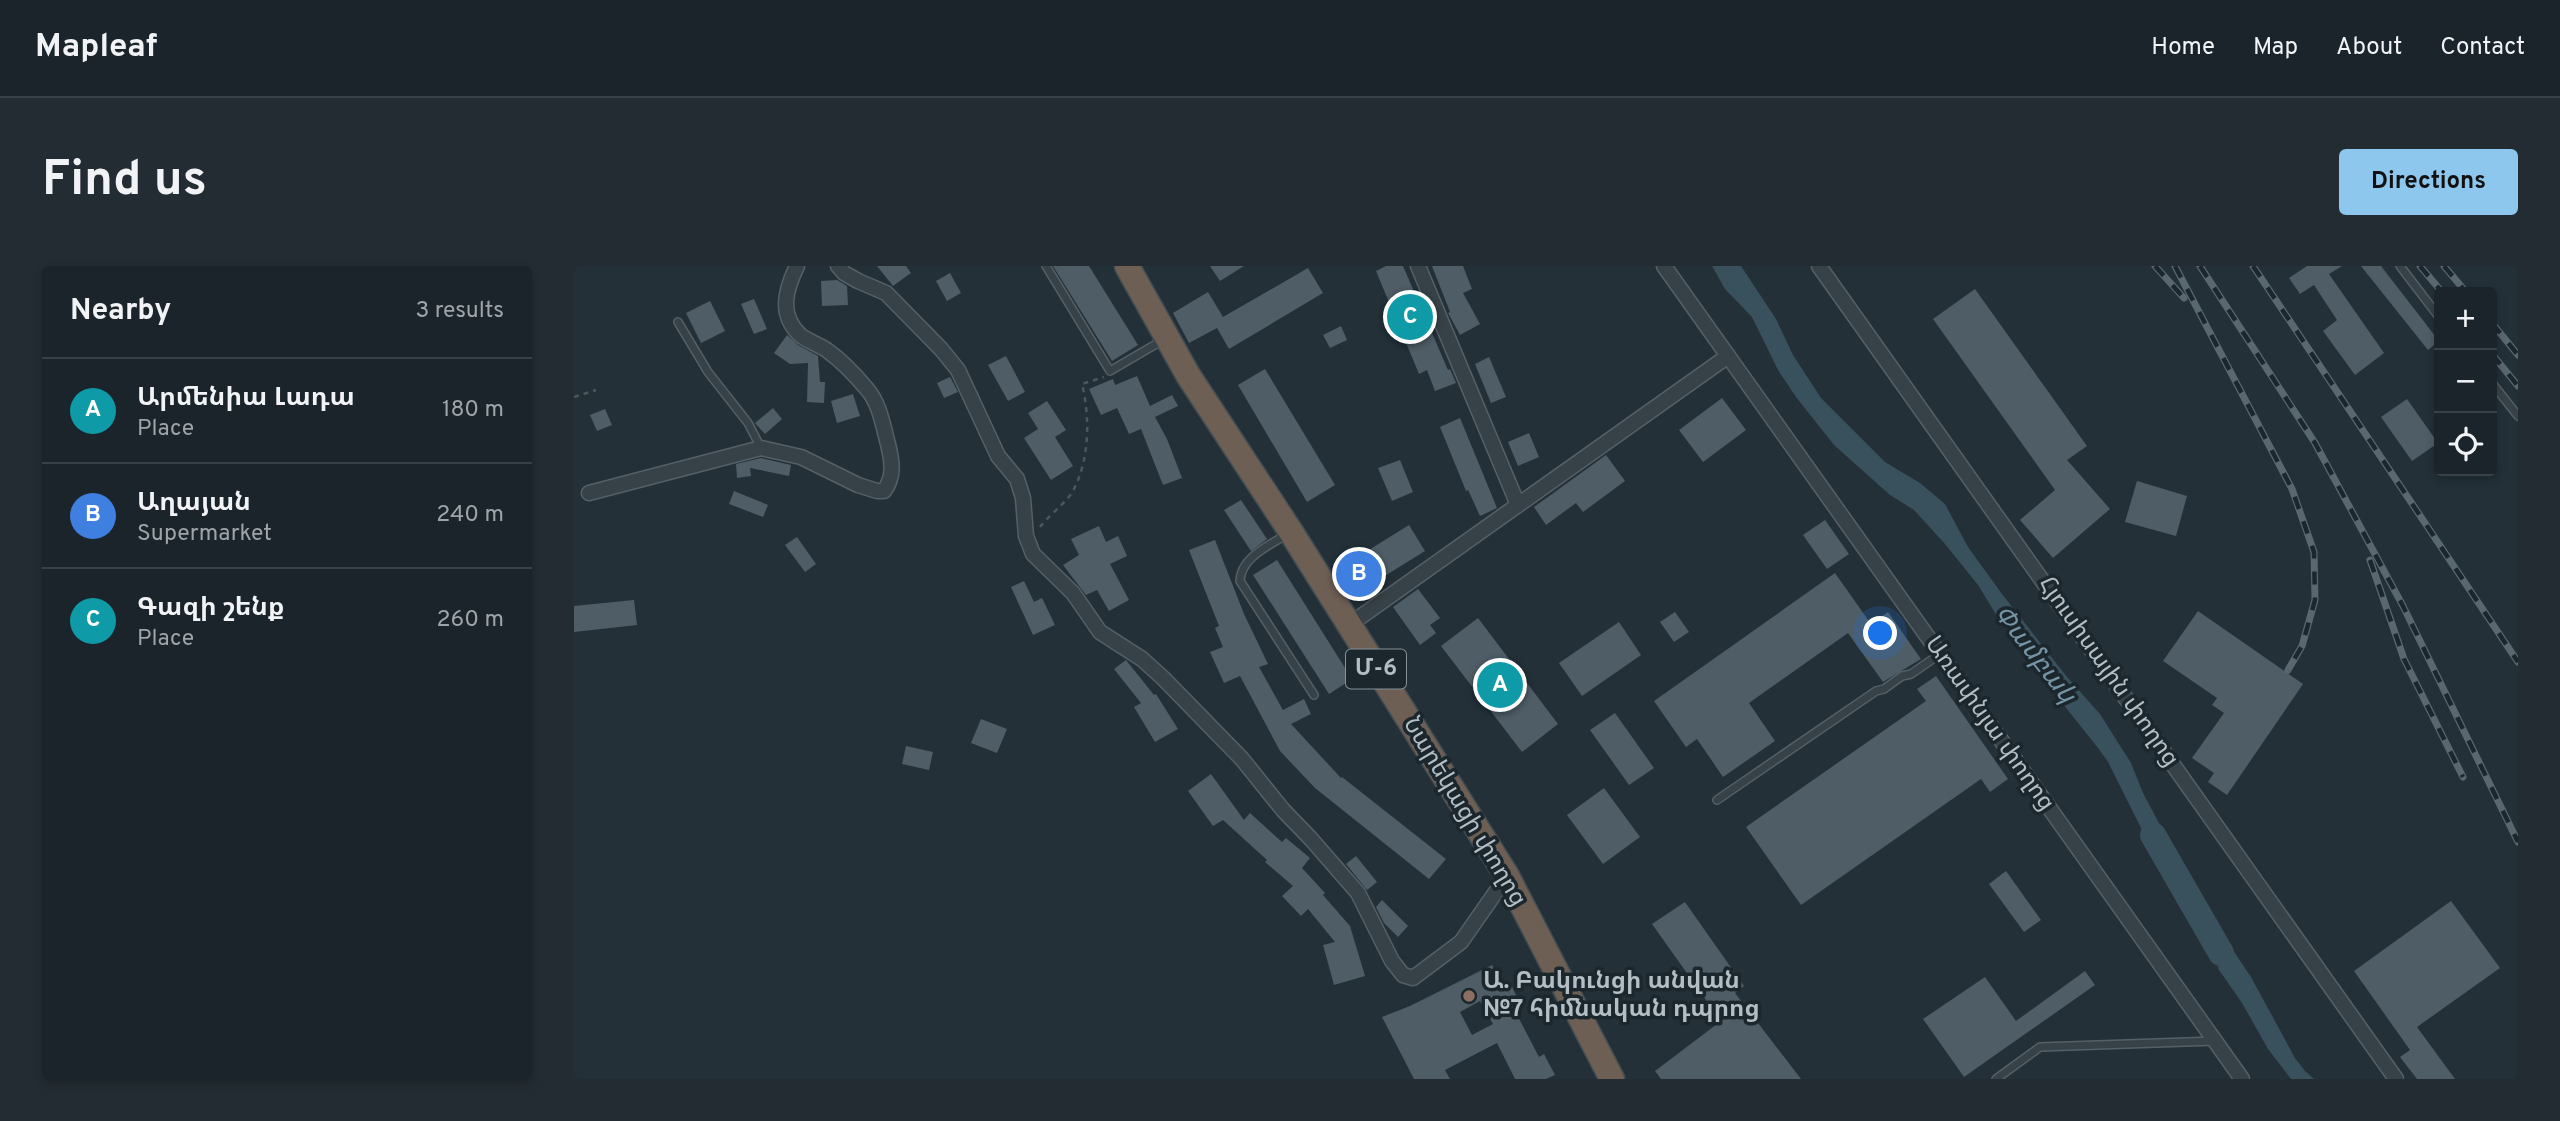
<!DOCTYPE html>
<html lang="en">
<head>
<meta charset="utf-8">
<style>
  body { margin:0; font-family:Overpass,"Noto Sans Armenian",sans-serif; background:#232c32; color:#f1f3f6 }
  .controls { position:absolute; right:21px; top:21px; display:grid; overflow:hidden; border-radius:7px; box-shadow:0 4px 10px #0003 }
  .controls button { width:63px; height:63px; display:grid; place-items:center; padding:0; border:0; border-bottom:2px solid #384147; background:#1a242a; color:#f1f3f6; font:35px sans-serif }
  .you { position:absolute; left:1307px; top:368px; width:24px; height:24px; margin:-18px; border:5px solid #fff; border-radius:50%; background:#1a73e8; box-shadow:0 0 0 10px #1a73e833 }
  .badge { display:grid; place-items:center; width:46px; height:46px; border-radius:50%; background:#8dc7ee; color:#fff; font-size:23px; font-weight:700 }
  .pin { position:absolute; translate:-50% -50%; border:4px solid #fff; box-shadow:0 2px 7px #0006 }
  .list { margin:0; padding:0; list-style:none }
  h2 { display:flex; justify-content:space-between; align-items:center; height:91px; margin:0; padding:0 28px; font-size:30px }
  h2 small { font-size:23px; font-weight:400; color:#9fa4a8 }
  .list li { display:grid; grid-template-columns:46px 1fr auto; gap:21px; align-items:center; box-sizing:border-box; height:105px; padding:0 28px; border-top:2px solid #384147 }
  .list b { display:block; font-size:26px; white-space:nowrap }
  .list p { margin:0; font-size:23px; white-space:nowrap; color:#9fa4a8 }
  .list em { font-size:23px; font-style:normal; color:#9fa4a8 }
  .icon { flex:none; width:38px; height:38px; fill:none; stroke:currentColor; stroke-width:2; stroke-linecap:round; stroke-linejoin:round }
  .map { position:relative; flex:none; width:1944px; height:813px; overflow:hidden; border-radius:7px }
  header { display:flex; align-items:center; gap:42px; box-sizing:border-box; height:98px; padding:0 35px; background:#1a242a; border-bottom:2px solid #384147 }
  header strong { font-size:33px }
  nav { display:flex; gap:38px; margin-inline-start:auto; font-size:24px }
  .intro { display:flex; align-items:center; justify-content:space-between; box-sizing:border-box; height:168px; padding:0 42px }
  h1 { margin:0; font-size:49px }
  .button { padding:18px 32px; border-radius:7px; background:#8dc7ee; color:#111; font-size:24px; font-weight:700 }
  main { display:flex; gap:42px; padding:0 42px }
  aside { flex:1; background:#1a242a; border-radius:7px; box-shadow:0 4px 10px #0003 }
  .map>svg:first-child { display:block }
  .water { fill:#39505d }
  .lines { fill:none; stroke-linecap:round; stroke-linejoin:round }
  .river { stroke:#39505d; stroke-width:26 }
  .building { fill:#4f5d66; fill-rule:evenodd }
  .lane-casing { stroke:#556066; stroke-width:10 }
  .street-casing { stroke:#556066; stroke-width:17 }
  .highway-casing { stroke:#424d53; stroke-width:27 }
  .path { stroke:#475a58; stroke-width:2.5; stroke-dasharray:5 5; stroke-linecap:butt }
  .lane { stroke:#374248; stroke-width:7 }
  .street { stroke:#374248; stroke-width:14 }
  .highway { stroke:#6e5f55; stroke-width:24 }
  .rail-casing { stroke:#59676f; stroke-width:7 }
  .rail { stroke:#1c272d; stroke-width:4.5; stroke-dasharray:13; stroke-linecap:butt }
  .education-dot { fill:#8d6e63; stroke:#1c272d; stroke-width:2.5 }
  .labels { text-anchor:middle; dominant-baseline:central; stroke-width:7; stroke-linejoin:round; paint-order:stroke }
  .shield { fill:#1c272d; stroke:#859097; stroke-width:2 }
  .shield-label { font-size:23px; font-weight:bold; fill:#b2bdc4 }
  .street-label { font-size:24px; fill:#b2bdc4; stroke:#1c272d }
  .poi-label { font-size:24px; font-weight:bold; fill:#b2bdc4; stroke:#1c272d; text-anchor:start }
  .water-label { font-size:26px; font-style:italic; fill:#7594a6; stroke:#1c272d }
</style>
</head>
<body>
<header>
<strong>Mapleaf</strong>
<nav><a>Home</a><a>Map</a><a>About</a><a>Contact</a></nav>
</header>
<div class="intro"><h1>Find us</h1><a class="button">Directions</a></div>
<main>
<aside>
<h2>Nearby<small>3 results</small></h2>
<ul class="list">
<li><span class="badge" style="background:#0f9aa8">A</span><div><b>Արմենիա Լադա</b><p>Place</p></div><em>180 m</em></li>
<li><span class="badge" style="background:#3f7fe0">B</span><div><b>Աղայան</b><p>Supermarket</p></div><em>240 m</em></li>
<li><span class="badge" style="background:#0f9aa8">C</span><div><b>Գազի շենք</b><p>Place</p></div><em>260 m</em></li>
</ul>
</aside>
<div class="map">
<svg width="1944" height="813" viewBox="0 0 1944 813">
  <rect width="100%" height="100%" fill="#233038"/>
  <polygon class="water" points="1138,0 1167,0 1202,53 1219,89 1247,132 1311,196 1346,217 1371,238 1394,281 1428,328 1493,411 1526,448 1557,497 1569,527 1605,595 1619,615 1636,650 1677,711 1721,792 1731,805 1740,813 1717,813 1694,783 1668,737 1645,704 1631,668 1629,655 1617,636 1604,606 1582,586 1572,572 1534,496 1524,482 1477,423 1444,375 1426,355 1404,319 1371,278 1340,244 1316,229 1260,179 1222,131 1204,104 1178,51 1151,23"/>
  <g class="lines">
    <polyline class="river" points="1579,569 1647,687"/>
  </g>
  <g class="building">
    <polygon points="303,0 332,0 337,7 319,20"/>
    <polygon points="479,0 515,0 564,79 538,95"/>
    <polygon points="636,0 670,0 646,15"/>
    <polygon points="812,0 829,0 874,104 876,103 882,117 861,125 853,104 845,108 802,5"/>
    <polygon points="858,0 889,0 898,23 889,27 906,58 886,69 874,47 876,46"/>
    <polygon points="1733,0 1768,0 1755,8 1810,87 1781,109 1749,65 1763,54 1740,19 1726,28 1715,12"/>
    <polygon points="1787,0 1807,0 1865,75 1854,84"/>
    <polygon points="734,2 749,27 655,83 643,62 615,77 599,47 634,26 649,51"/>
    <polygon points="376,7 387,27 373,35 362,15"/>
    <polygon points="263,14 273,20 274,39 248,40 247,15"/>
    <polygon points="1401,23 1513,180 1493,194 1536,243 1479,292 1446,254 1481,224 1359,53"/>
    <polygon points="180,33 193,63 180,68 167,38"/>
    <polygon points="136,35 151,65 127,77 112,47"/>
    <polygon points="767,60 773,74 756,82 749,69"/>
    <polygon points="213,69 224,79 244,90 246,116 251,116 250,137 233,136 234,97 216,98 200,87"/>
    <polygon points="432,90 451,126 434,135 414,99"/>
    <polygon points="915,91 932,131 917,137 901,98"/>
    <polygon points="691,103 761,219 733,236 664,119"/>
    <polygon points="563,110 576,140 598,129 604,140 581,151 593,173 608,212 589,219 567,163 555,168 543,142 527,149 515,123 539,113 541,119"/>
    <polygon points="376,111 384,126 370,132 363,117"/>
    <polygon points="279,128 286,150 263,157 257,135"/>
    <polygon points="1148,132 1172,164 1129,196 1105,164"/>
    <polygon points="1833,133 1864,177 1838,195 1807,151"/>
    <polygon points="473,135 492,164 481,171 499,200 477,214 450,172 464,163 454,147"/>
    <polygon points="199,142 208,153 191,168 181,157"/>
    <polygon points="31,143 38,159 23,165 16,149"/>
    <polygon points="886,152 923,242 906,250 894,224 892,225 866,161"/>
    <polygon points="955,167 965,191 944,200 934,176"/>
    <polygon points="1032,189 1051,215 1009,246 1002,237 972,259 960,241"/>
    <polygon points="187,192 217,199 215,210 176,202 177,210 163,212 162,198"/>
    <polygon points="826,194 839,226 818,235 804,202"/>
    <polygon points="1563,215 1613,230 1602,270 1551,256"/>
    <polygon points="160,225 194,239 189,251 155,238"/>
    <polygon points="667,234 693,273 677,285 650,244"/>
    <polygon points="1251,254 1275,288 1253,303 1229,269"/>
    <polygon points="835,259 851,285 785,326 769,300"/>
    <polygon points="525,260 532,276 544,270 553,290 536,298 555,334 535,345 523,324 512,329 489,299 505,289 497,273"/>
    <polygon points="223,271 242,298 231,306 211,279"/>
    <polygon points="641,274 670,348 694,398 685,401 709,444 730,433 737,448 717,458 767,512 768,511 872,593 855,613 741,522 706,485 666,410 650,417 636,386 649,381 641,362 645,360 615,284"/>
    <polygon points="703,294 778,413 755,428 679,309"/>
    <polygon points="1261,307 1297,358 1314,346 1347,393 1309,416 1274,367 1175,437 1201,475 1149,511 1123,473 1112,481 1080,435"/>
    <polygon points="450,315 460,336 468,332 481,359 459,369 437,321"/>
    <polygon points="844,323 866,352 856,359 862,367 846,379 819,341"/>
    <polygon points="60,334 63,359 0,366 0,340"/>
    <polygon points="1624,345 1729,418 1653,529 1634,516 1640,507 1618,492 1650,447 1638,439 1643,432 1589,395"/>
    <polygon points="1101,346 1115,366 1100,376 1086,356"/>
    <polygon points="904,352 984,458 948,486 867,380"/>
    <polygon points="1045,356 1067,389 1008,430 985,397"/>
    <polygon points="552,394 580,429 582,428 604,463 581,476 560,441 567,437 540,403"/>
    <polygon points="1362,410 1434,513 1416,526 1407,513 1227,639 1172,561 1352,435 1343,423"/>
    <polygon points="1041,447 1080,502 1055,519 1016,464"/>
    <polygon points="407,453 433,463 423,487 397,477"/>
    <polygon points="332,480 359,486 355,504 328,498"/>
    <polygon points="637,508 670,554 676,547 708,576 712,572 736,592 728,602 751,627 749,629 776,660 791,710 760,719 749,679 761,676 734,643 727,650 708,630 719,620 691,596 693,594 649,554 639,560 614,525"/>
    <polygon points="1030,522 1066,571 1029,598 993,549"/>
    <polygon points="782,590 803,616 793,624 772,598"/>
    <polygon points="1432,605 1467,654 1450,666 1415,618"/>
    <polygon points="808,634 834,660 824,671 810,657 802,641"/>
    <polygon points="1877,635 1926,702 1843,761 1881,813 1843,813 1826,791 1836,784 1780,705"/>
    <polygon points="1111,636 1170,720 1161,727 1227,813 1087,813 1081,805 1147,755 1078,658"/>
    <path d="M 918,699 L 929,721 L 936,717 L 948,741 L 941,745 L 965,791 L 970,788 L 981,809 L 972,813 L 941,813 L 923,777 L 871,804 L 876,813 L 840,813 L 808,751 L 836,740 ZM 906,735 L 919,758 L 898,769 L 886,746 Z"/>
    <polygon points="1511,705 1521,719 1390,811 1349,753 1411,711 1442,755"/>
  </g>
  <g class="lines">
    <g class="lane-casing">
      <g id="lane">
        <polyline points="472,0 536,105 589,74"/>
        <polyline points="1826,0 1865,51"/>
        <polyline points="104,56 134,106 174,157 187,182"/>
        <polyline points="1918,117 1944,150"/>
        <path d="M 713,268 C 695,280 667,291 666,315 L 740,429"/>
        <polyline points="1143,534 1302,425 1310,423 1328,410 1337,408 1366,388"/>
        <polyline points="1422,813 1466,781 1641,775"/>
      </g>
    </g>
    <g class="street-casing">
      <g id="street">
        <polyline points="264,0 270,7 284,15 312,27 367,83 384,104 424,190 443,213 449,232 452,270 459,288 499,327 526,366 568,393 589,412 668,493 709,544 737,573 784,627 818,695 829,709 839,712 887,676 933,610"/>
        <polyline points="844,0 944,239"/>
        <polyline points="1090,0 1668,813"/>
        <polyline points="1245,0 1822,813"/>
        <path d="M 15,227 L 187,182 L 227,191 L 284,219 L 303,225 L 310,225 C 321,210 318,195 314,178 C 309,160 306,138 293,123 C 282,110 268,95 254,85 C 246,79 235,76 226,69 C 204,48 212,23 223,0"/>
        <polyline points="775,359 1154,90"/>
      </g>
    </g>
    <g class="highway-casing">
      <polyline id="highway" points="553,0 614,109 717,266 933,610 1038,813"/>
    </g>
    <g class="path">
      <polyline points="0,131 22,124"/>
      <path d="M 466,261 C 475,249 491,238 499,225 C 516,193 516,151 508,118 L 530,111"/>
    </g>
    <use href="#lane" class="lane"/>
    <use href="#street" class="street"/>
    <use href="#highway" class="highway"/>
    <g class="rail-casing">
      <g id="rail">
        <polyline points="1581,0 1610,32"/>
        <polyline points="1601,0 1718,223 1740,286 1741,334 1728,380 1714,404"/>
        <polyline points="1626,0 1741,177 1829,340 1944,576"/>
        <polyline points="1679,0 1944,396"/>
        <polyline points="1846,0 1868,26"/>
        <polyline points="1870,0 1892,26"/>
        <polyline points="1918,57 1944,89"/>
        <polyline points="1918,88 1944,120"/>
        <polyline points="1796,294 1830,393 1889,511"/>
      </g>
    </g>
    <use href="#rail" class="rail"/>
  </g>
  <circle class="education-dot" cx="895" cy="730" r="7"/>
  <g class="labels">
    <rect class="shield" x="772" y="383.5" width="60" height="39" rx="5"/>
    <g class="shield-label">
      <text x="802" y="403">Մ-6</text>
    </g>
    <g class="street-label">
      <text transform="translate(1534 406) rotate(55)">Հյուսիսային փողոց</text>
      <text transform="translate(1415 458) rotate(55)">Առափնյա փողոց</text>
      <text transform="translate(890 546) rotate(59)">Նարեկացի փողոց</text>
    </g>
    <g class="poi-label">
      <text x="909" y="716">Ա. Բակունցի անվան<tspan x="909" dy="28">№7 հիմնական դպրոց</tspan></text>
    </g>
    <g class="water-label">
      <text transform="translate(1460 389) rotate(52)">Փամբակ</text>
    </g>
  </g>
</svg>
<div class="controls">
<button>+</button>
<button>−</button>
<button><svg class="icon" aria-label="locate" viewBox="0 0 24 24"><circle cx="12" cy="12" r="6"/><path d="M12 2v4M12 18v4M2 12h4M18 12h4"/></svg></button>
</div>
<div class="you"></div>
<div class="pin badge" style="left:926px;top:419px;background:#0f9aa8">A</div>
<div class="pin badge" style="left:785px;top:308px;background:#3f7fe0">B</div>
<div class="pin badge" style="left:836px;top:51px;background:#0f9aa8">C</div>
</div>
</main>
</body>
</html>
